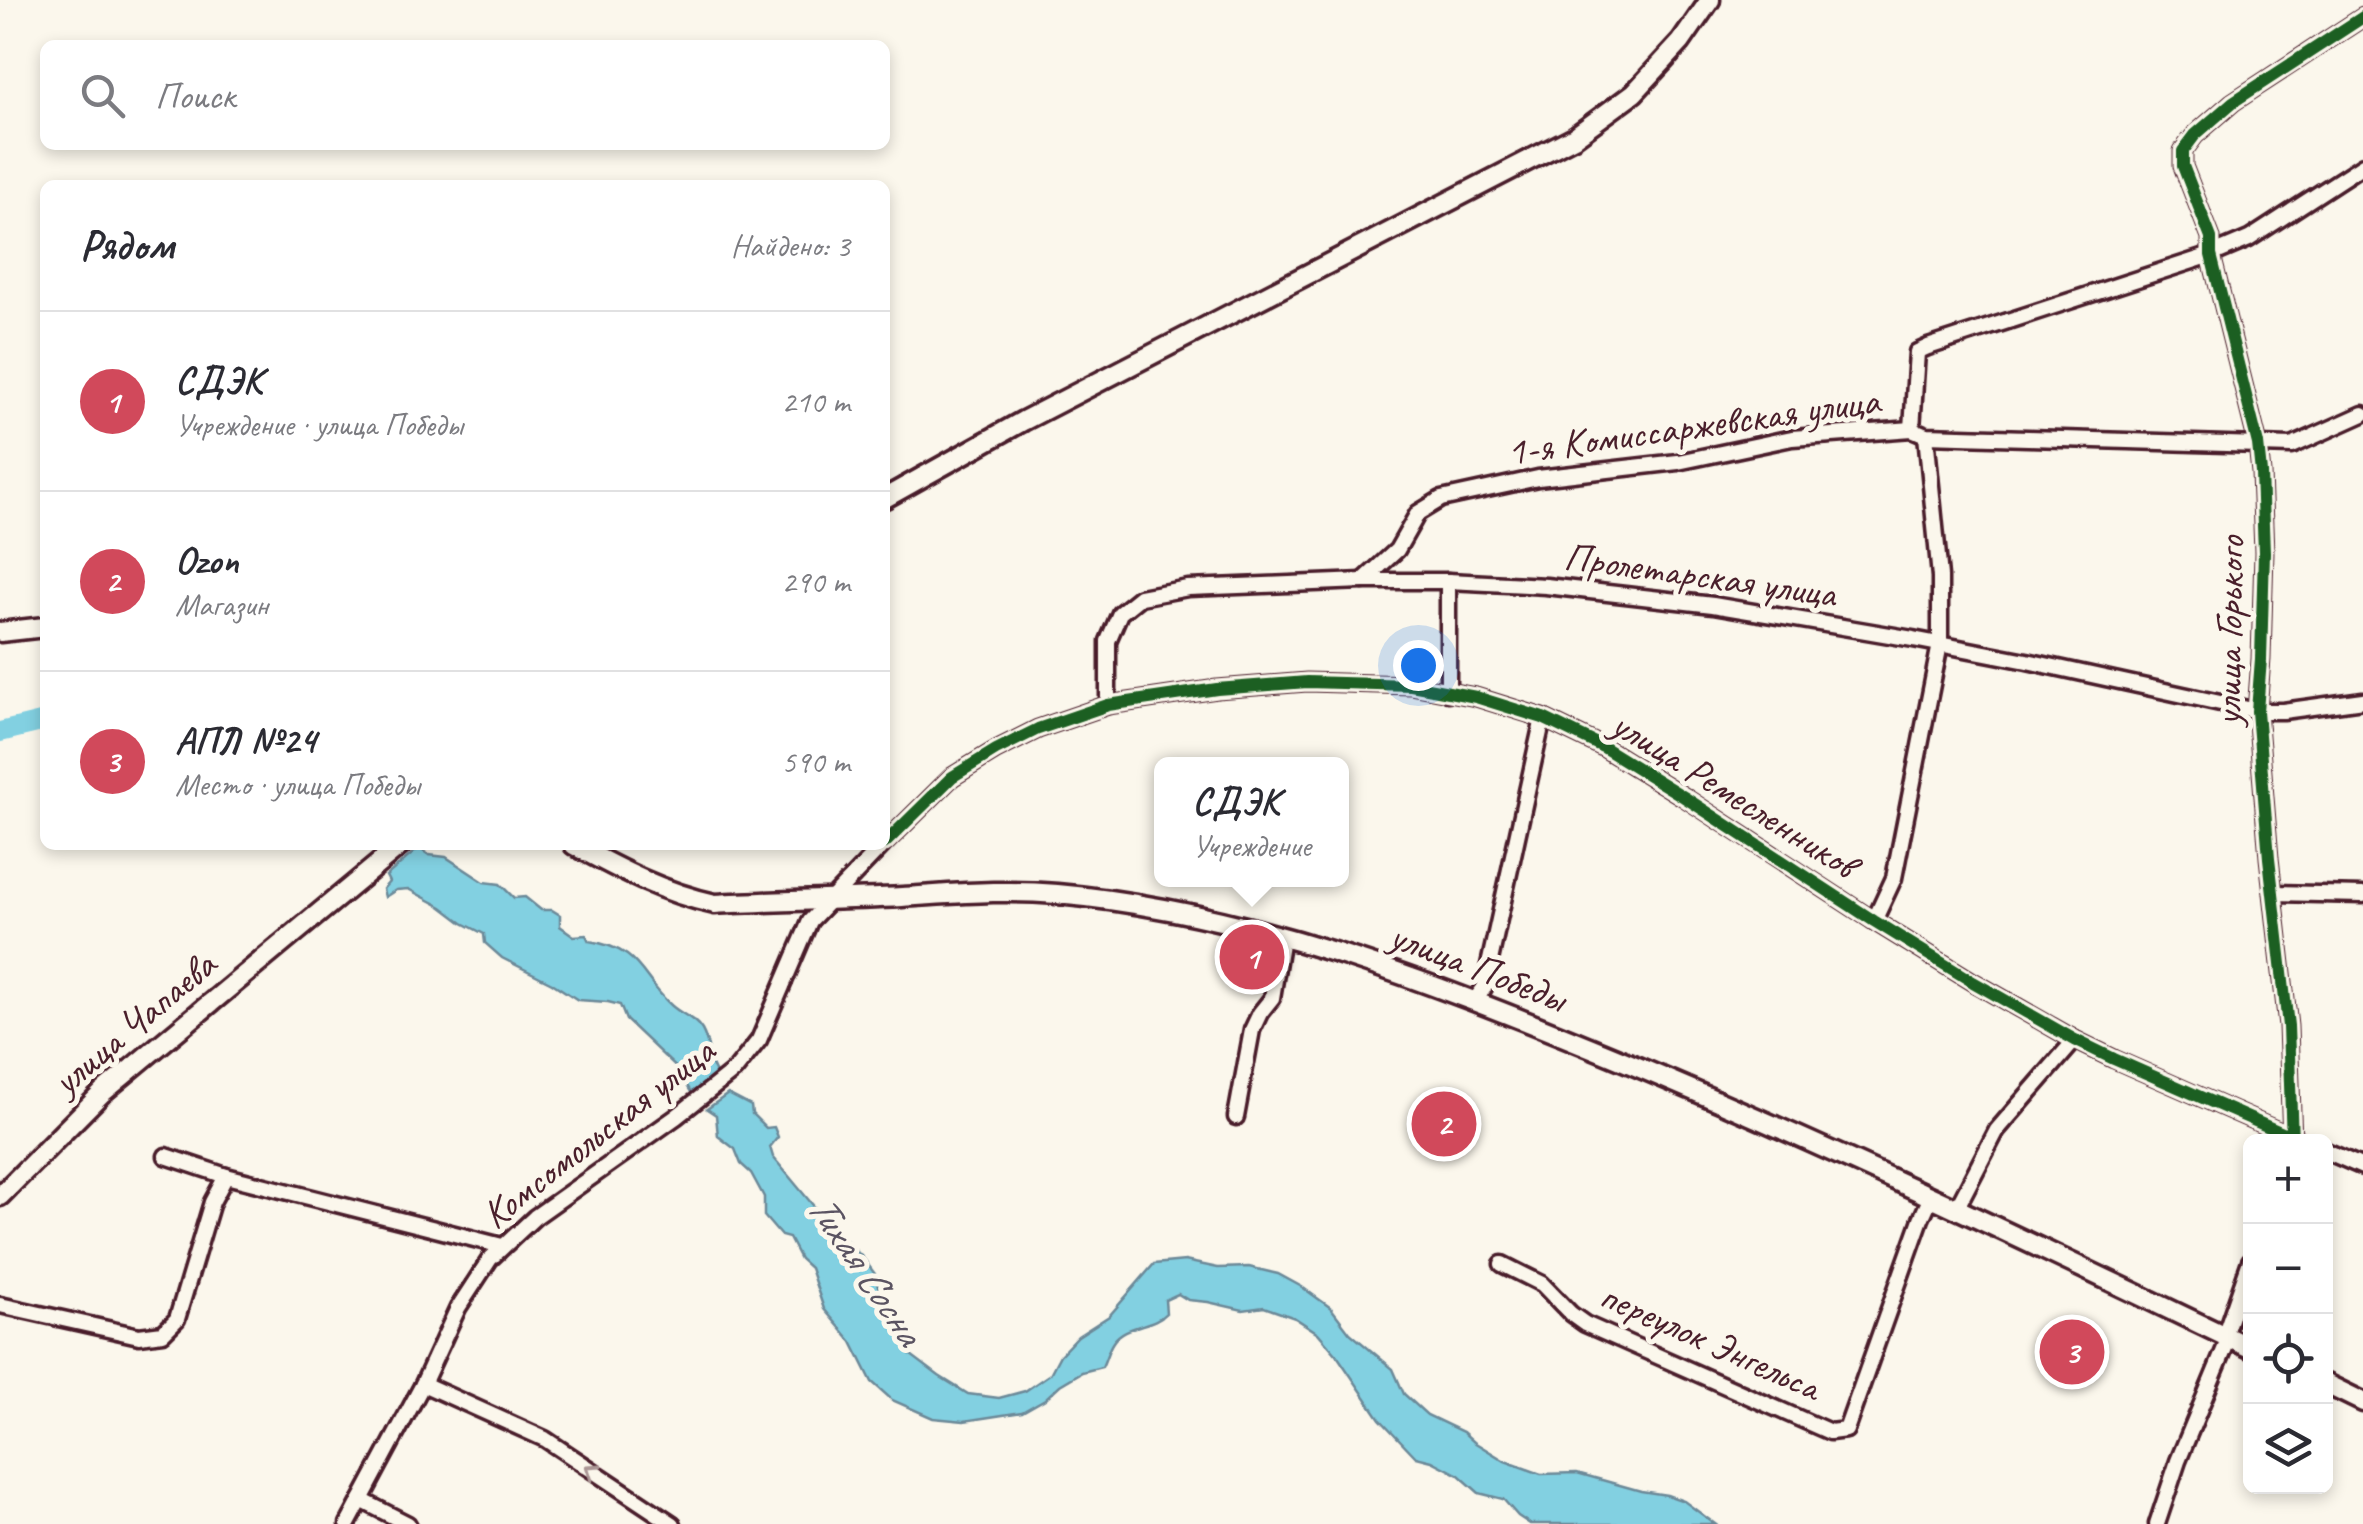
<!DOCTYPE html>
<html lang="ru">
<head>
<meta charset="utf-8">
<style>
  body { margin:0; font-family:Caveat,sans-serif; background:#f7f7f7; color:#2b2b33 }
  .controls { position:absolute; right:30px; bottom:30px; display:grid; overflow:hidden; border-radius:15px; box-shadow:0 5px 15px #0003 }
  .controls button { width:90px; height:90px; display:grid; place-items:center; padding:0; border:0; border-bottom:2px solid #e1e1e2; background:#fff; color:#2b2b33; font:50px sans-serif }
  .you { position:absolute; left:1418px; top:665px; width:35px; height:35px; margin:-25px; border:8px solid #fff; border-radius:50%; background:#1a73e8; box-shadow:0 0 0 15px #1a73e833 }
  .badge { display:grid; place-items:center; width:65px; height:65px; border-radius:50%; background:#d1495b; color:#fff; font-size:32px; font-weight:700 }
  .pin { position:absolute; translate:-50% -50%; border:5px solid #fff; box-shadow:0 2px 10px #0006 }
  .popup { position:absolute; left:1154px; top:757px; width:195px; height:130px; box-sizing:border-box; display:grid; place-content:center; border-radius:15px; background:#fff; filter:drop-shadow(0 2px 8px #0005); font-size:32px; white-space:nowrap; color:#7c7c81 }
  .popup b { font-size:38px; color:#2b2b33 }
  .popup::after { content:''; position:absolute; left:50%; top:100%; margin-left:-20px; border:20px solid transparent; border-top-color:#fff }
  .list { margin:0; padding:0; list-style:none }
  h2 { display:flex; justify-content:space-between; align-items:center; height:130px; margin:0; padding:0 40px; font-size:42px }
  h2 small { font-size:32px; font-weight:400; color:#7c7c81 }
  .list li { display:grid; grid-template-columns:65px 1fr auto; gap:30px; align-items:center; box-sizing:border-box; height:180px; padding:0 40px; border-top:2px solid #e1e1e2 }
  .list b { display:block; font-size:38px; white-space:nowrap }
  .list p { margin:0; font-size:32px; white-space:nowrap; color:#7c7c81 }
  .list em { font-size:32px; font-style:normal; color:#7c7c81 }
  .icon { flex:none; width:55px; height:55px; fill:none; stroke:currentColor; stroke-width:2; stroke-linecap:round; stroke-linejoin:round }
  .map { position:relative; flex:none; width:2363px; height:1524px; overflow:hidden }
  .search { position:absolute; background:#fff; box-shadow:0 5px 15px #0003; left:40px; top:40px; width:850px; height:110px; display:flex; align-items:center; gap:25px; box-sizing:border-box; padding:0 35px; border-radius:15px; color:#7c7c81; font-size:38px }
  .panel { position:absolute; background:#fff; box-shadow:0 5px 15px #0003; left:40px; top:180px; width:850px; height:670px; border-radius:15px }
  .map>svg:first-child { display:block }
  .water { fill:#82d0e1; stroke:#6c8998; stroke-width:2.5 }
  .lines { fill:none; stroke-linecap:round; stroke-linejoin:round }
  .river { stroke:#82d0e1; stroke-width:20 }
  .minor-casing { stroke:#4a1f2b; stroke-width:21 }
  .major-casing { stroke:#4a1f2b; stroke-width:25 }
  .minor { stroke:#fbf7ec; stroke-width:14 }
  .major { stroke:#fbf7ec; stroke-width:18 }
  .cycleway-casing { stroke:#fbf7ec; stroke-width:19 }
  .cycleway { stroke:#1b5e20; stroke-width:12 }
  .oneway { stroke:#ab9695 }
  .labels { text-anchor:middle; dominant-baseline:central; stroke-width:10; stroke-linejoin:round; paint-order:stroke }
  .street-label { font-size:40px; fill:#4a1f2b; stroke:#fbf7ec }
  .water-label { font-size:42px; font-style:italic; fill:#5b5462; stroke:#fbf7ec }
</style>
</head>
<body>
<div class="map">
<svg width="2363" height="1524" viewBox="0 0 2363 1524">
  <rect width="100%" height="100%" fill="#fbf7ec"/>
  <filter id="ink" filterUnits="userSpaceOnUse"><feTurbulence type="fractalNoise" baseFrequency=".01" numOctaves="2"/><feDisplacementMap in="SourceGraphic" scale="20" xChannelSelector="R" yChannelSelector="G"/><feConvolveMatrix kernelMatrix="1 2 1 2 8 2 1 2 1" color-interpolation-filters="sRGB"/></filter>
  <g filter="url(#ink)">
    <g class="water">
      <path d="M 419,848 L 429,855 L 446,857 L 484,882 L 500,884 L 514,898 L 525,897 L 541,910 L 552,910 L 560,915 L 560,926 L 574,936 L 586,935 L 589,941 C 642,949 639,976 672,1006 C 682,1015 695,1018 702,1030 C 712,1048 706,1062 721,1081 L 696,1100 L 684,1081 L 684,1075 L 626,1020 L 620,1005 L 608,1002 L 578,1000 L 552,983 L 502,958 L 485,943 L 484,934 L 463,923 L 442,907 L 408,889 L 396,890 L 385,897 L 383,889 L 389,882 L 386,876 Z"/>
      <path d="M 728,1094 L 751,1106 L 752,1114 L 766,1128 L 774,1127 L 778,1137 L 770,1147 L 773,1157 L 817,1210 L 863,1258 L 875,1274 L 881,1298 L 894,1326 L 911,1355 L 939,1376 L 968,1394 L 999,1398 L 1025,1391 L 1050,1374 L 1060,1355 L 1078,1336 L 1109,1316 L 1154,1264 L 1185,1261 L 1218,1268 L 1249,1267 L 1278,1274 L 1302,1287 L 1331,1308 L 1350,1333 L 1393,1369 L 1404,1394 L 1427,1415 L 1463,1432 L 1474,1442 L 1505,1461 L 1541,1474 L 1577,1473 L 1641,1491 L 1667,1495 L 1684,1501 L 1715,1524 L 1530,1524 L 1518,1516 L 1503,1499 L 1479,1493 L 1459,1475 L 1432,1461 L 1416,1457 L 1380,1419 L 1336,1354 L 1318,1333 L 1295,1318 L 1264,1307 L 1243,1310 L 1208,1302 L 1188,1300 L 1178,1294 L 1165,1300 L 1166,1313 C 1153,1327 1125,1324 1113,1342 C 1108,1349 1106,1359 1102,1367 L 1082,1372 L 1060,1385 L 1045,1399 L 1022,1412 L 964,1421 L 933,1418 L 892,1400 L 872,1382 L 852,1342 L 824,1309 L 810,1268 L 800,1259 L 789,1238 L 781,1236 L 764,1216 L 764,1197 L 751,1173 L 741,1164 L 735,1149 L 718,1136 L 716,1115 L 707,1109 Z"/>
    </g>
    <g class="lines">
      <polyline class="river" points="0,732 45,721"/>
      <g class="minor-casing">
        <g id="minor">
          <polyline points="1912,429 1917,352 1928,347 2211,255 2249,239 2363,165"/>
          <polyline points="1363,581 1397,550 1418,513 1441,499 1538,478 1678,462 1792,438 1912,429 1926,435 2292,446 2363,414"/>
          <polyline points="1448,693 1448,581"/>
          <polyline points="1108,705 1108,641 1120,613 1140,597 1188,588 1363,581 1448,581 1546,586 1713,605 1913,639 2027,661 2257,711 2283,711 2363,700"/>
          <polyline points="885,843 952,777 996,750 1038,729 1108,705 1217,689 1307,682 1411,685 1476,697 1543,718 1603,747 1684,797 1874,921 1973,982 2075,1040 2114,1059 2303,1142"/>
          <polyline points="2274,893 2363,895"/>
          <polyline points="1874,921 1894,878 1940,644 1940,577 1926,435"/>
          <polyline points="1475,1000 1484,988 1543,718"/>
          <polyline points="1236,1117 1252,1030 1260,1013 1272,998 1282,937"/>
          <polyline points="2292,1141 2288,1026 2269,858 2257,711 2261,659 2264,552 2261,473 2258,444 2211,255 2211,238 2183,166 2183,151 2195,135 2233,102 2363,17"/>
          <polyline points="2326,1151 2363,1167"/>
          <polyline points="226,1176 502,1246"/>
          <polyline points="1956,1209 1997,1130 2075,1040"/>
          <polyline points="1502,1264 1542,1284 1571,1314 1585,1324 1830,1432 1846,1430 1921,1219 1931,1197"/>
          <polyline points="0,1305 139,1336 163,1333 177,1319 212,1202 226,1176 166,1156"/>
          <polyline points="2224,1336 2250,1261"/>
          <polyline points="423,1384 545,1439 673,1524"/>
          <polyline points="361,1500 408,1524"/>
          <polyline points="348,1524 423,1384 458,1308 490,1259 535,1217 676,1117 735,1070 759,1040 810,921 883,845"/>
          <polyline points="2157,1524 2178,1461 2229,1338"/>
        </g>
      </g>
      <g class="major-casing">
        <g id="major">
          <polyline points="885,498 1023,421 1574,137 1634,93 1681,42 1710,0"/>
          <polyline points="0,632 45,627"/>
          <path d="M 574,845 C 620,870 664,893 715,904 C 777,901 840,900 902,897 C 954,894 1006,889 1057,894 C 1249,911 1428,981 1604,1053 C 1823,1143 2037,1246 2250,1348"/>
          <polyline points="0,1196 102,1093 401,845"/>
          <polyline points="2326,1384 2363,1402"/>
        </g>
      </g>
      <use href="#minor" class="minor"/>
      <use href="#major" class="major"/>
      <g class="cycleway-casing">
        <g id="cycleway">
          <polyline points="885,843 952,777 996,750 1038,729 1108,705 1217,689 1307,682 1411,685 1476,697 1543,718 1603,747 1684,797 1874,921 1973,982 2075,1040 2114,1059 2303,1142"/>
          <polyline points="2292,1142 2288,1026 2269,858 2257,711 2261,659 2264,552 2261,473 2258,444 2211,255 2211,238 2183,166 2183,151 2195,135 2233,102 2363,17"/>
        </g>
      </g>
      <use href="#cycleway" class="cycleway"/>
    </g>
    <defs><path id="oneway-chevron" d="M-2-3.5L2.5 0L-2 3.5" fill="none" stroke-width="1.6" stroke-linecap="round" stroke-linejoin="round" transform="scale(2.5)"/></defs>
    <use class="oneway" href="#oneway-chevron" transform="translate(592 1470) rotate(-146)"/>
  </g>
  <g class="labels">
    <g class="street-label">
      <text transform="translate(1693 426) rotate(-8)">1-я Комиссаржевская улица</text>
      <text transform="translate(1700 575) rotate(8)">Пролетарская улица</text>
      <text transform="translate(2229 631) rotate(-89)">улица Горького</text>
      <text transform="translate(1734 794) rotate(32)">улица Ремесленников</text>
      <text transform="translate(1478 967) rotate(21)">улица Победы</text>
      <text transform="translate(134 1023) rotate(-40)">улица Чапаева</text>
      <text transform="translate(598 1133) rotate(-38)">Комсомольская улица</text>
      <text transform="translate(1710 1341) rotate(24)">переулок Энгельса</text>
    </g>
    <g class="water-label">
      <text transform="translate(865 1269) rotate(56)">Тихая Сосна</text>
    </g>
  </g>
</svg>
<div class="controls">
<button>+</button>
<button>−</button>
<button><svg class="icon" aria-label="locate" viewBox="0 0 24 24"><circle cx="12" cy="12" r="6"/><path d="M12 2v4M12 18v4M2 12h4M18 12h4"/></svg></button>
<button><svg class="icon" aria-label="layers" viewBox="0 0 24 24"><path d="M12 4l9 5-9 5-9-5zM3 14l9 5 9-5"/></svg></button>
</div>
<div class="you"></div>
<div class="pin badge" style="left:1252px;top:957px">1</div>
<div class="popup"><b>СДЭК</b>Учреждение</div>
<div class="pin badge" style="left:1444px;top:1124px">2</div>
<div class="pin badge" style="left:2072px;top:1352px">3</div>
<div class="search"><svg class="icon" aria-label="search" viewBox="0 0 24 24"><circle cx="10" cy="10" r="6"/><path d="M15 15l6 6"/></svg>Поиск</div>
<section class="panel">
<h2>Рядом<small>Найдено: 3</small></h2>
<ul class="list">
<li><span class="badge">1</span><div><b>СДЭК</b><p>Учреждение · улица Победы</p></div><em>210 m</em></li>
<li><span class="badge">2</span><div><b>Ozon</b><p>Магазин</p></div><em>290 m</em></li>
<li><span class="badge">3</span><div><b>АПЛ №24</b><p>Место · улица Победы</p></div><em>590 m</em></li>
</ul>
</section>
</div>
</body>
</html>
